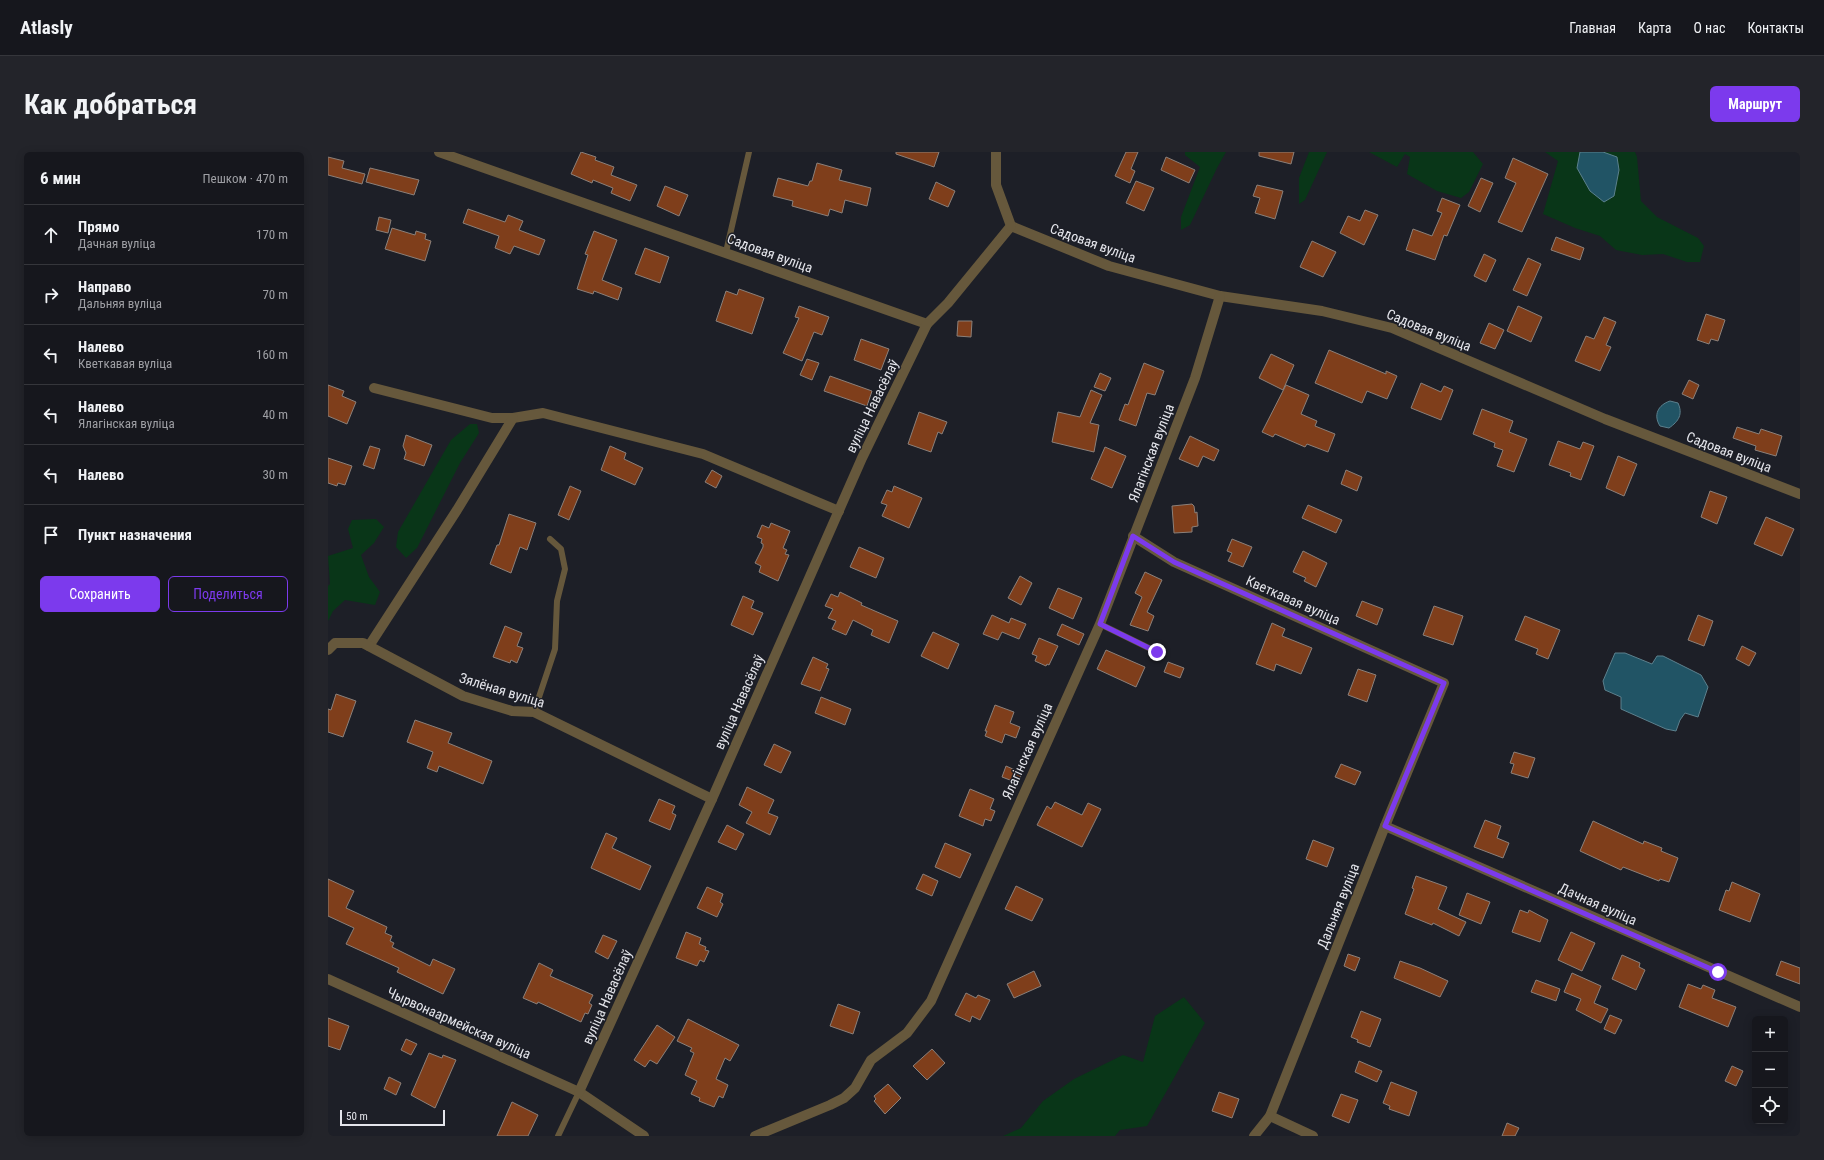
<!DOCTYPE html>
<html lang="ru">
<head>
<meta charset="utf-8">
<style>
  body { margin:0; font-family:"Roboto Condensed",sans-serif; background:#23242a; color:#f1f3f6 }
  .controls { position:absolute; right:12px; bottom:12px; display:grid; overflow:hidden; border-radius:6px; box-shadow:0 2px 10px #0003 }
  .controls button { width:36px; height:36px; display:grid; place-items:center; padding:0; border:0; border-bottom:1px solid #35363b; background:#16171d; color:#f1f3f6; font:20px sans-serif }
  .scale { position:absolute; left:12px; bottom:10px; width:105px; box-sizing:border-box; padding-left:4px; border:2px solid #e4e5eb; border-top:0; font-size:11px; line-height:14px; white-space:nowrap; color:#e4e5eb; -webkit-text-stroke:3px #1d1f27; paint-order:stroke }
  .stop { position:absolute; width:12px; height:12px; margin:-9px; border:3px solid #7c3aed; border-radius:50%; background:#fff }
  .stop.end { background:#7c3aed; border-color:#fff; box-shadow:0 1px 4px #0008 }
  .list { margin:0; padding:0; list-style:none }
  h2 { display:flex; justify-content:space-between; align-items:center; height:52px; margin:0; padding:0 16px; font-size:17px }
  h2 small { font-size:13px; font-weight:400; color:#9e9fa4 }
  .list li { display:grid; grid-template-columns:26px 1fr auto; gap:12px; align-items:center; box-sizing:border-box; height:60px; padding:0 16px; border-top:1px solid #35363b }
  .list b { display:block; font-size:15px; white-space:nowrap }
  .list p { margin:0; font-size:13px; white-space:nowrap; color:#9e9fa4 }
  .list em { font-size:13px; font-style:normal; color:#9e9fa4 }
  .actions { display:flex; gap:8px; padding:12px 16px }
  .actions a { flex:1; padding:9px 0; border:1px solid #7c3aed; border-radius:6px; text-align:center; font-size:14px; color:#7c3aed }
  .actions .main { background:#7c3aed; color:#fff }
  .icon { flex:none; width:22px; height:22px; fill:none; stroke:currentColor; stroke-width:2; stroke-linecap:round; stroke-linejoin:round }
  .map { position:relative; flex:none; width:1472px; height:984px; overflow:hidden; border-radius:6px }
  header { display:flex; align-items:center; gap:24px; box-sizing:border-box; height:56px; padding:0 20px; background:#16171d; border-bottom:1px solid #35363b }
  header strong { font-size:19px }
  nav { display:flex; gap:22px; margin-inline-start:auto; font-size:14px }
  .intro { display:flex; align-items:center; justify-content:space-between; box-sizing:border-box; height:96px; padding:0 24px }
  h1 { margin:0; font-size:28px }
  .button { padding:10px 18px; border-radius:6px; background:#7c3aed; color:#fff; font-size:14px; font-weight:700 }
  main { display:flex; gap:24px; padding:0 24px }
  aside { flex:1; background:#16171d; border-radius:6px; box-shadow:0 2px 10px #0003 }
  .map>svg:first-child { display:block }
  .green { fill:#093618 }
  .water { fill:#215465; stroke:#5c808d }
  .building { fill:#7f3e1b; stroke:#8b807a }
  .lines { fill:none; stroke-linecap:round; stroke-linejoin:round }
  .service { stroke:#66583c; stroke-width:6 }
  .minor { stroke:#66583c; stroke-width:10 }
  .route { stroke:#7c3aed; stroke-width:5 }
  .labels { text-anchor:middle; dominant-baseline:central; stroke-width:3; stroke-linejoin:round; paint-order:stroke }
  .street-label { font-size:14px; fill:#e4e5eb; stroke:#1d1f27 }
</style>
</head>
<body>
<header>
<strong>Atlasly</strong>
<nav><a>Главная</a><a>Карта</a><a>О нас</a><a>Контакты</a></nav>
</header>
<div class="intro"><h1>Как добраться</h1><a class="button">Маршрут</a></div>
<main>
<aside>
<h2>6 мин<small>Пешком · 470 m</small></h2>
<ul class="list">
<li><svg class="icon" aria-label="ahead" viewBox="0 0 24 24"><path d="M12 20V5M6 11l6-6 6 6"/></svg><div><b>Прямо</b><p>Дачная вуліца</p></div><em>170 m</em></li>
<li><svg class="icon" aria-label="right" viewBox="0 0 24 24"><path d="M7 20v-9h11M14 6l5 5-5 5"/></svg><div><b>Направо</b><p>Дальняя вуліца</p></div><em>70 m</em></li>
<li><svg class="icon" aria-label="left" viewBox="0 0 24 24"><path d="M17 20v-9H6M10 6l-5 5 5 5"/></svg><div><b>Налево</b><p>Кветкавая вуліца</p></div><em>160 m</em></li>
<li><svg class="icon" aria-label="left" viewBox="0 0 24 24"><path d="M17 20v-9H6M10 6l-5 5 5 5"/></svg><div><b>Налево</b><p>Ялагінская вуліца</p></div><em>40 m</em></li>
<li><svg class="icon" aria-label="left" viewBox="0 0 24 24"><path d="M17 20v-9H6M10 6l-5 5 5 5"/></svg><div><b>Налево</b></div><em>30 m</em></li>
<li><svg class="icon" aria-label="arrive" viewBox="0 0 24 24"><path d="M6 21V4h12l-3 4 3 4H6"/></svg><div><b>Пункт назначения</b></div></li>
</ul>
<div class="actions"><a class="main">Сохранить</a><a>Поделиться</a></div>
</aside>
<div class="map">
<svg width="1472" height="984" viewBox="0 0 1472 984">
  <rect width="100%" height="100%" fill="#1d1f27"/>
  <g class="green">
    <polygon points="857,0 898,0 889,16 862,73 853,78 853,65 872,15 857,3"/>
    <polygon points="981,0 999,0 977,48 971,52 971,26"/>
    <polygon points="1041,0 1145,0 1155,12 1141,40 1133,46 1109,39 1079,22 1082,5 1077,2 1069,15"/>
    <polygon points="1217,0 1307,0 1309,5 1313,49 1329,65 1370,86 1376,94 1372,110 1359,110 1335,102 1314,103 1288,98 1272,84 1247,76 1215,62 1230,9"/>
    <polygon points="142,272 149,272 151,281 132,311 89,396 78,406 68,395 70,380 123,288"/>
    <polygon points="48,367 56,375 46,391 33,403 41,425 52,440 47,453 17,448 5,459 0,469 0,434 2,432 0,404 25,396 20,377 24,368"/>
    <polygon points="856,845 877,871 819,974 792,978 787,984 675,984 693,976 715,949 746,927 795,903 815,910 827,864"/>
  </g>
  <g class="water">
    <polygon points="1252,0 1275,0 1289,5 1291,18 1286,44 1276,50 1262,39 1249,16"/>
    <path d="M 1342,249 L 1350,251 C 1355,262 1351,269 1341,276 L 1332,274 C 1325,263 1330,253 1342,249 Z"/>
    <polygon points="1287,501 1297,501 1324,512 1329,504 1335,504 1373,523 1380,535 1370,565 1357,561 1352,568 1348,579 1338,577 1293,557 1293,545 1277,538 1275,529"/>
  </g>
  <g class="building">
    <polygon points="253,0 268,5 267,8 286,15 283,23 309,33 302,49 283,41 285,36 265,28 264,31 243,22"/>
    <polygon points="568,0 611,0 606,15 568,2"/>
    <polygon points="798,0 810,0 803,17 807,19 802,31 787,24"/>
    <polygon points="931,0 966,0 963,12 931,4"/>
    <polygon points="0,5 16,9 14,16 37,22 34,32 0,23"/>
    <polygon points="838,5 867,18 861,31 833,18"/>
    <polygon points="1185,6 1220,22 1194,80 1170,70 1188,31 1177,26"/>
    <polygon points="489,11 514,18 511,28 543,36 539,54 517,48 514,61 502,57 500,64 464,54 465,49 445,44 450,26 480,34 482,29 484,29"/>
    <polygon points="42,16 91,28 86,43 38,30"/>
    <polygon points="1153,26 1165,31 1152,60 1140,54"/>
    <polygon points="808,29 826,36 816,59 798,51"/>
    <polygon points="608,30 627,39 620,55 601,47"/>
    <polygon points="929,33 955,39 947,67 927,61 932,46 925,44"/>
    <polygon points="337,34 360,43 351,64 329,54"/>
    <polygon points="1114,46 1132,53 1119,84 1116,83 1107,108 1078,98 1085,77 1104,84 1114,61 1109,59"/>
    <polygon points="140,57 177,70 180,63 195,69 191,78 217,88 211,103 186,94 182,102 167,96 171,84 135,71"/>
    <polygon points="1037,58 1050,63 1036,93 1012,81 1020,64 1032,69"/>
    <polygon points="51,65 63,68 60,81 48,78"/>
    <polygon points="64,76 87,83 88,79 98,82 97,87 103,89 97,109 57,97"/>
    <polygon points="266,79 289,88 274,128 294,136 290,148 266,139 265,142 249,137 260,103 257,102"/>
    <polygon points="1228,85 1256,96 1252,108 1223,98"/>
    <polygon points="984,89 1008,100 995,125 972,115"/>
    <polygon points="317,96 341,105 332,131 307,122"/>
    <polygon points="1156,102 1168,108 1158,130 1146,124"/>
    <polygon points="1200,106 1213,112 1199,144 1185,138"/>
    <polygon points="411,137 436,146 424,182 388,169 398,139 409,143"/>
    <polygon points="471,154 501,165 494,183 486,180 474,209 455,201 471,166 467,165"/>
    <polygon points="1190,154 1214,165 1203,190 1179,179"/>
    <polygon points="1378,162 1397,168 1390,189 1383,187 1381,192 1369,188"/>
    <polygon points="1276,165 1288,170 1278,193 1283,195 1272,219 1247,209 1258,184 1266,187"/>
    <polygon points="630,169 644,169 643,185 629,184"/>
    <polygon points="1161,171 1176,178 1167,197 1152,191"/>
    <polygon points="533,187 561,197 553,218 526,208"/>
    <polygon points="1001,198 1058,222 1058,219 1069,224 1059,247 1039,239 1034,251 987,231"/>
    <polygon points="943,202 966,213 955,238 931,226"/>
    <polygon points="479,207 491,211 484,228 472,223"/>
    <polygon points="816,211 836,219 827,243 819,241 808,274 791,268 797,252 800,253"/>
    <polygon points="772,221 783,226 777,239 766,235"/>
    <polygon points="502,224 544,239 539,254 496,239"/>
    <polygon points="1361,228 1371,233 1365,247 1354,242"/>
    <polygon points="1093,231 1113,240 1116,234 1125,238 1113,268 1083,256"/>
    <polygon points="0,233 16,239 14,244 28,250 19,272 0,264"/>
    <polygon points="958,233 981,243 973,262 989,269 987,274 1007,282 1000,300 979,292 977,295 947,282 945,285 934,280"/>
    <polygon points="763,238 774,243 762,271 771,273 766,300 724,290 730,260 752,265"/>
    <polygon points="1154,257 1185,269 1181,280 1199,287 1186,320 1169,314 1175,298 1166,295 1167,291 1145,282"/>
    <polygon points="591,260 619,270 614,282 610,280 603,300 580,292"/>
    <polygon points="1409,275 1431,282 1433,277 1454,284 1448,304 1427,298 1428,294 1405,286"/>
    <polygon points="78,283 104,293 96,314 76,307 78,301 75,294"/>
    <polygon points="862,284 891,298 886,309 875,304 870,315 851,307"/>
    <polygon points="1230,289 1252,297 1255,290 1266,294 1253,328 1242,324 1243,321 1221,313"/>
    <polygon points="42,294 52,297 46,317 35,313"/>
    <polygon points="282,294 298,301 296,307 315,316 307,333 273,318"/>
    <polygon points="777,295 798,304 784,336 763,327"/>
    <polygon points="1290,304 1309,312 1296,344 1278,336"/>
    <polygon points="0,306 24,314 17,333 10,331 9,334 0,331"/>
    <polygon points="384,318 394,324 388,336 377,330"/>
    <polygon points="1018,318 1034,325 1029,339 1013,332"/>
    <polygon points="242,334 253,339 241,368 230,363"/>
    <polygon points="566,334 594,346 581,376 554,364 559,353 553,351 559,338 564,340"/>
    <polygon points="1382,339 1399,345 1389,372 1373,365"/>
    <polygon points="864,352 866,354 867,361 869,360 870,374 864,375 864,380 846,381 844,354"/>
    <polygon points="980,353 1014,368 1008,381 974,366"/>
    <polygon points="181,362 208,371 199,398 192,395 183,421 162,412 169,393 171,393"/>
    <polygon points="1438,365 1466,377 1454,404 1426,392"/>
    <polygon points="443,371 462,379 455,396 459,398 457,402 461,403 450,429 431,420 433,414 427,411 435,395 435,392 433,391 434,387 429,385 434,373 441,376"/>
    <polygon points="904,387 924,395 915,415 900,409 904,401 899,399"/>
    <polygon points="531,395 556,406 548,426 522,415"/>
    <polygon points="975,399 999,411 988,435 976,429 978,426 965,420"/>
    <polygon points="817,420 834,428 819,460 826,464 820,479 802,473 814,445 807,441"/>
    <polygon points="692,424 704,431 693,453 680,446"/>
    <polygon points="730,436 754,446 745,467 721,456"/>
    <polygon points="512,440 534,451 533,453 570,469 561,491 543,483 545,478 525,468 518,483 504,477 508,469 500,466 505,457 497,454 503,442 510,445"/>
    <polygon points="415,444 426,449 423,456 435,461 425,483 403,473"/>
    <polygon points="1034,449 1055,457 1049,473 1028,464"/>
    <polygon points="1106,454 1135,464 1125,493 1095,483"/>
    <polygon points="664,463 681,471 683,466 698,472 691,487 674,480 670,488 655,482"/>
    <polygon points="1370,463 1385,469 1376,494 1360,488"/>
    <polygon points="1197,464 1232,478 1220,507 1208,502 1210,497 1187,488"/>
    <polygon points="944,471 957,477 954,484 984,496 973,522 948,512 946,519 928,512"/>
    <polygon points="734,472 756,482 751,493 729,483"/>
    <polygon points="177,474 194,481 189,494 195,496 189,511 183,508 182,511 165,505"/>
    <polygon points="605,480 631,492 620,517 593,504"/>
    <polygon points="711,486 730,494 721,513 719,512 718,514 707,509 709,504 704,502"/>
    <polygon points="1414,494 1428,501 1421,514 1408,507"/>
    <polygon points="778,498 817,515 808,535 769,517"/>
    <polygon points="485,505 500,512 498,516 501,517 492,539 473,532"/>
    <polygon points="840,510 856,516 852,526 836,520"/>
    <polygon points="1030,517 1048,523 1039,550 1020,543"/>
    <polygon points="8,542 28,549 15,585 0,580 0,557 3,558"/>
    <polygon points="493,545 523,557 517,573 487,561"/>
    <polygon points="667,553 686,560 682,571 692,575 688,586 677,582 674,591 657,584 659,579 657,579"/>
    <polygon points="87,568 124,581 120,591 164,609 155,632 111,614 109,620 99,616 105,600 79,590"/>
    <polygon points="446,592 463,600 453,621 436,613"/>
    <polygon points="1186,600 1207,606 1200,626 1183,621 1186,612 1182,611"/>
    <polygon points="1013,612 1033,620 1027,633 1007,625"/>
    <polygon points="678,614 694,621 690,631 674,625"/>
    <polygon points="419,635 446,648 440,661 450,665 442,683 418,671 424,660 411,653"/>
    <polygon points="642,637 666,647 662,657 667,659 663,669 657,667 655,674 631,664"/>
    <polygon points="331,647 347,654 344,661 348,663 342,678 321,669"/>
    <polygon points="727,650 754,663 760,651 773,657 754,695 709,673 719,654 723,657"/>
    <polygon points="1157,668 1173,674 1169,686 1181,691 1175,706 1146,695"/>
    <polygon points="1265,669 1315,692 1316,689 1334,696 1333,699 1350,706 1341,730 1332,727 1331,729 1295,715 1293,718 1252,699"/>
    <polygon points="399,673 416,682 408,698 390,690"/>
    <polygon points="278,681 289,686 284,696 323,714 312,738 263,716"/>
    <polygon points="985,688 1006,696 999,715 978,707"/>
    <polygon points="617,691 643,702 632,726 607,715"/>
    <polygon points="595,722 610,729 604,744 588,737"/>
    <polygon points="1088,724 1119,735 1110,757 1138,770 1131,784 1105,771 1104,773 1077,762 1086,737 1084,736"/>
    <polygon points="0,727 26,739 18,756 59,775 57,781 64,784 62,789 66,791 64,795 102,814 105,807 127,817 115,842 69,820 71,816 18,792 26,776 0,764"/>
    <polygon points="1404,730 1432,742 1422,770 1391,758 1398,738 1401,739"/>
    <polygon points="688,734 715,747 704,769 677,757"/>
    <polygon points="379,735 395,742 392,750 395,752 389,765 369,756"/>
    <polygon points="1139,741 1162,750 1153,772 1131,763"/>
    <polygon points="1192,758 1200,761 1201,758 1220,768 1212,790 1184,780"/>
    <polygon points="358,780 373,786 371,792 378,795 377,798 381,799 376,810 372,808 369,814 348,806"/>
    <polygon points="1243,780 1267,791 1254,819 1230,808"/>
    <polygon points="275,783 289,789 280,807 267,800"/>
    <polygon points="1020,802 1032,806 1027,819 1016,814"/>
    <polygon points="1294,803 1312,811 1311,815 1317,818 1308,838 1284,827"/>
    <polygon points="1072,809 1092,816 1120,829 1112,845 1066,826"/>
    <polygon points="1453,809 1472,816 1472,832 1448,823"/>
    <polygon points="211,811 225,818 222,824 265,843 261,851 264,853 260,862 257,861 253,870 210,850 209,852 195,846"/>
    <polygon points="706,819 713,834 686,846 679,832"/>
    <polygon points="1244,821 1273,834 1266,851 1280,857 1273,871 1248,858 1253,847 1236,840"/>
    <polygon points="1208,828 1232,837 1228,849 1203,840"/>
    <polygon points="1360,832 1373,837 1375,833 1387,838 1384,846 1408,855 1400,875 1351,855"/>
    <polygon points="638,841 648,846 650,843 662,848 652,868 644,864 642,870 627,863"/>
    <polygon points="510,852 532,860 525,882 502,874"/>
    <polygon points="1033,859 1053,867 1042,895 1029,890 1030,888 1023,885"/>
    <polygon points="1282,863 1294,868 1287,882 1276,877"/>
    <polygon points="0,866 21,874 12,898 0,894"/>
    <polygon points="360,867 411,893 402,909 397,906 388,927 400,933 395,946 391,944 386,955 371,949 372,946 363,942 369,929 357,923 366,901 362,899 364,896 349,889"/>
    <polygon points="329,873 347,885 329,912 322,908 317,915 306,908"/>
    <polygon points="78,887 89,892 83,903 73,898"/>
    <polygon points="604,897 617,911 599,928 585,914"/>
    <polygon points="101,901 114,906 115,903 128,908 107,956 83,943"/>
    <polygon points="1031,909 1054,919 1049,930 1027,920"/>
    <polygon points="1404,914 1415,919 1408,934 1397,929"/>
    <polygon points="61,925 73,931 68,943 56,937"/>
    <polygon points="1063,930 1089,940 1081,964 1061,957 1062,954 1055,951"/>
    <polygon points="560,932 573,946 557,962 546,949 548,947 546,944"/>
    <polygon points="891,940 911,947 904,966 884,959"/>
    <polygon points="1013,942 1030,948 1021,971 1004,964"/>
    <polygon points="184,950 210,963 200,984 169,984"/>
    <polygon points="1179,971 1191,976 1187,984 1174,984"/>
  </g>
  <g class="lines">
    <g class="service">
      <polyline points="398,100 421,0"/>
      <polyline points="772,472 829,500"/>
      <polyline points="206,560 227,497 229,449 237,417 233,397 222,387"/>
      <polyline points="230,984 251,940"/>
    </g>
    <g class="minor">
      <polyline points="111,0 599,172 620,151 683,74 781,114 892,144 994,159 1064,176 1277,267 1472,342"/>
      <polyline points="668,0 668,33 683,74"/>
      <polyline points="46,236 164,266 185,266 215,261 375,302 511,359"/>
      <polyline points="805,384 846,410 1116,531 1057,674 942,964 926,984"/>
      <polyline points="41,494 129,358 185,266"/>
      <polyline points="0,498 7,491 35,491 135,544 184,559 206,560 384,647"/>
      <polyline points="1057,674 1472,855"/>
      <polyline points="0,827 251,940 316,984"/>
      <polyline points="251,940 384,647 534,306 599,172"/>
      <polyline points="942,964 985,984"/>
      <polyline points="427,984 502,953 516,946 527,936 543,908 579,881 603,849 772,472 867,226 892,144"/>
    </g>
  </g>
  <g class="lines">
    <polyline class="route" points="829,500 772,472 805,384 846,410 1116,531 1057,674 1390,820"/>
  </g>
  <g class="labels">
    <g class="street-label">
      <text transform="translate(765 91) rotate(20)">Садовая вуліца</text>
      <text transform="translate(442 101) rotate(20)">Садовая вуліца</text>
      <text transform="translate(1101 178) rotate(22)">Садовая вуліца</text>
      <text transform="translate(544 254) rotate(-64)">вуліца Навасёлаў</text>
      <text transform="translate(1401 300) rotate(21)">Садовая вуліца</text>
      <text transform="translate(823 301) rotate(-69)">Ялагінская вуліца</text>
      <text transform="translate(965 448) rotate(24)">Кветкавая вуліца</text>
      <text transform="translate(174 538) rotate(17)">Зялёная вуліца</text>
      <text transform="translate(411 550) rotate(-66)">вуліца Навасёлаў</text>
      <text transform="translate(699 599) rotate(-66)">Ялагінская вуліца</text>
      <text transform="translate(1270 752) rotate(24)">Дачная вуліца</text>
      <text transform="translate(1010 754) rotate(-68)">Дальняя вуліца</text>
      <text transform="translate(279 845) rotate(-66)">вуліца Навасёлаў</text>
      <text transform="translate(131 871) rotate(24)">Чырвонаармейская вуліца</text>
    </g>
  </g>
</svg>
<div class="controls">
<button>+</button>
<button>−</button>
<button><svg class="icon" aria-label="locate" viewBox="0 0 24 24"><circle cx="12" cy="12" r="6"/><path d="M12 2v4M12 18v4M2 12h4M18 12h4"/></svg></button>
</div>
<div class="scale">50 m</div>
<div class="stop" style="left:1390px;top:820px"></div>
<div class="stop end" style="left:829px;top:500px"></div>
</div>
</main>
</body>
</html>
